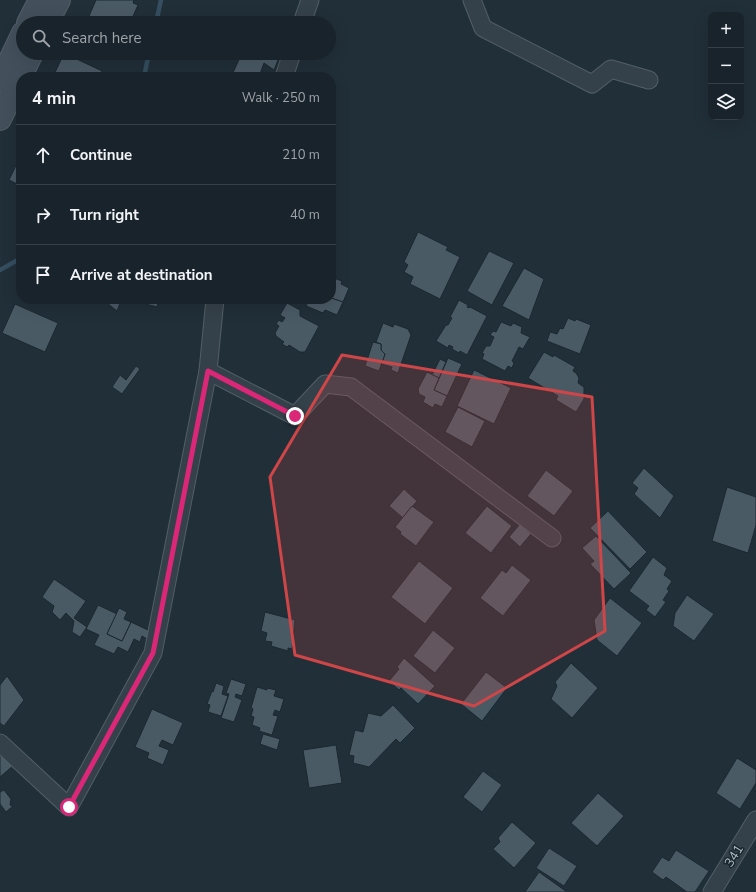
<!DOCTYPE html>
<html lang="en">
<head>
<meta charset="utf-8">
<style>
  body { margin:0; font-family:"Nunito Sans",sans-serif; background:#222b33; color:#f1f3f6 }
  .controls { position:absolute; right:12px; top:12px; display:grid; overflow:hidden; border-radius:8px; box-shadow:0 4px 16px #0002 }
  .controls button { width:36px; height:36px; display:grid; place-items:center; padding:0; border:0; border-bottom:1px solid #374047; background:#19232b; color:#f1f3f6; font:20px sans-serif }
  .stop { position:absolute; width:12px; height:12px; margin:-9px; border:3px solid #db2777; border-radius:50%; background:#fff }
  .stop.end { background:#db2777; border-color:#fff; box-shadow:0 1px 4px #0008 }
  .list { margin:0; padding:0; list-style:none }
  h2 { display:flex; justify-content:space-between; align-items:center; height:52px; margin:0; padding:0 16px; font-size:17px }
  h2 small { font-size:13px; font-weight:400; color:#9fa4a9 }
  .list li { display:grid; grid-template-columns:26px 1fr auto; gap:12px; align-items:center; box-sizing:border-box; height:60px; padding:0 16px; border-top:1px solid #374047 }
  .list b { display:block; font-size:15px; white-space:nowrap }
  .list em { font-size:13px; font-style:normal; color:#9fa4a9 }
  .icon { flex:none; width:22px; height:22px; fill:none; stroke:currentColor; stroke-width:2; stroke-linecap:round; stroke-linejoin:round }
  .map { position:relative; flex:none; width:756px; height:892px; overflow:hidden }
  .search { position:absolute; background:#19232b; box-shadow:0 4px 16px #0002; left:16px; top:16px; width:320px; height:44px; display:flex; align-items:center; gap:10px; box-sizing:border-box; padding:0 14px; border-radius:22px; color:#9fa4a9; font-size:15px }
  .panel { position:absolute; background:#19232b; box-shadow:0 4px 16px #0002; left:16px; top:72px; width:320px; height:232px; border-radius:16px }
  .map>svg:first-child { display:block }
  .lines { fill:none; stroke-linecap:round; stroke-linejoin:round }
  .stream { stroke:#354e60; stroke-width:4.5 }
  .building { fill:#4a5a65; stroke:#1c2830 }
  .minor-casing { stroke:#535f67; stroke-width:19 }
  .secondary-casing { stroke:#535f67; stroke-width:24 }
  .minor { stroke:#35414a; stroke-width:17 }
  .secondary { stroke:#43505c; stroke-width:22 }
  .route { stroke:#db2777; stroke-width:5 }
  .marked { fill:#ce4648; fill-opacity:0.2; stroke:#ce4648; stroke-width:3; stroke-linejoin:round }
  .labels { text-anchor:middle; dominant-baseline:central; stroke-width:3; stroke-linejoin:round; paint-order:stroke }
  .street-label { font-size:13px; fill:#b0bcc6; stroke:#1a262e }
</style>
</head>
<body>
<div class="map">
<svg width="756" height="892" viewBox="0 0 756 892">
  <rect width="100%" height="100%" fill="#212f39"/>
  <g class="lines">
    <g class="stream">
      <polyline points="156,23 161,0"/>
      <polyline points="144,77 149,53"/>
      <polyline points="0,270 21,258"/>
    </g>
  </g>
  <g class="building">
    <polygon points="96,0 134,0 133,3 138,5 130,23 86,23"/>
    <polygon points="64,53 102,71 99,77 53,77"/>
    <polygon points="90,53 106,53 103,59"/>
    <polygon points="242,53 281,53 274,70 264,63 259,77 231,77"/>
    <polygon points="21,155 21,186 9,180"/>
    <polygon points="418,232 448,247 446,250 460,257 440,299 410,284 413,277 404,272 408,265 404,262"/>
    <polygon points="489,251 514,263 492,305 467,291"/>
    <polygon points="524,268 544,279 529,320 502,306"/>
    <polygon points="331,277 342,281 341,284 349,288 343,302 331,298"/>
    <polygon points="331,298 343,302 337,315 325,310 323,313 306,306 309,299 331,299"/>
    <polygon points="102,299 122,299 117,311"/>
    <polygon points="131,299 159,299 157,307 131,300"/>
    <polygon points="459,300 468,305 467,307 469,308 470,307 487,316 467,355 460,351 459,353 452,349 453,347 449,345 448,348 436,341 446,325 448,325 452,318 450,317"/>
    <polygon points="287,303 300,310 300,316 319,326 305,352 300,352 289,345 287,347 282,344 284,342 276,336 275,333 279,326 276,324 279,320 282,322 285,318 280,315"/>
    <polygon points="15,304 58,323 45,352 2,333"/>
    <polygon points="568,318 575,321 576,319 591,325 580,354 547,341 550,332 557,334 560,328 563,329"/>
    <polygon points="501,322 511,326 513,323 522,327 521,333 530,337 523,349 519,347 512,361 514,363 512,368 508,366 505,371 482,359 484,354 482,353 486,346 490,346 494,337 490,335 493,331 496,332"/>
    <polygon points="383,323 393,327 394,324 408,329 411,335 398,373 391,370 392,367 381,364 385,354 381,350 381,344 376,342"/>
    <polygon points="373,342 381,344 381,350 385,354 379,371 365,366"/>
    <polygon points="544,352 553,357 554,355 575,367 573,371 576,373 579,378 578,383 584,387 584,399 576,412 556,400 558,396 528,378"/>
    <polygon points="448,358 462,364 447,396 434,390"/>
    <polygon points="440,359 446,362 439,378 432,375"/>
    <polygon points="136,366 140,369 122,394 112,387 120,375 126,380"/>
    <polygon points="474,370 511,388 494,424 457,406"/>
    <polygon points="427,372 439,378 434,390 447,396 442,407 435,404 433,408 423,402 425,397 419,394 418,389"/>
    <polygon points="458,407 485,421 472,447 445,432"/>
    <polygon points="644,468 674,496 660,518 634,494 638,488 632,483"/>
    <polygon points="546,470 573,491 554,516 527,496"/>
    <polygon points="727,487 756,497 756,525 748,553 712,541"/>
    <polygon points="404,489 417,501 403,518 389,506"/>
    <polygon points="412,506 434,522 416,546 400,534 401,532 395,527"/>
    <polygon points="487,506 512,526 491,553 465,533"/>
    <polygon points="608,511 647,552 630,569 590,528"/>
    <polygon points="520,524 531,534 520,547 509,537"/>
    <polygon points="596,536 631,573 614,589 590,564 594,561 582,548"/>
    <polygon points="653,557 667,568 664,575 672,581 667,589 669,591 663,600 666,602 655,617 646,610 649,606 629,591"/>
    <polygon points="419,561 453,588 425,624 391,597"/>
    <polygon points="512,565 531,580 503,616 480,598 502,570 506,573"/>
    <polygon points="54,579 86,601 74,618 87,627 80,637 72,632 74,621 66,613 60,620 52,612 54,606 42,597"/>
    <polygon points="687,595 714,614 694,641 673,626 675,613"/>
    <polygon points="610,598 642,623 617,656 597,640 594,620"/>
    <polygon points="98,605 117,614 107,634 122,641 131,622 150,631 147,639 142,636 140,642 134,639 128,652 118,647 114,654 94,645 99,635 86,629"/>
    <polygon points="119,608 127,612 124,619 131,622 122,641 107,634"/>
    <polygon points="265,612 295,620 292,649 288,648 288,651 271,646 272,642 265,641 267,633 261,631"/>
    <polygon points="433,630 455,648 435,673 413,656"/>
    <polygon points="404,658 435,686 418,704 401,688 399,690 389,681 399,669 397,667"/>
    <polygon points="571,663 598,688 572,718 551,699 557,686 555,682"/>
    <polygon points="486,672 507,688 482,721 461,704"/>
    <polygon points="7,676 24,700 4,726 0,723 0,685"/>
    <polygon points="231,679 246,684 242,696 236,694 235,697 242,700 234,722 221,718 229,694 226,693"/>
    <polygon points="216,683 224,686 222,694 228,696 221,716 208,712 210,705 207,704 212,691 213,692"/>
    <polygon points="257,687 267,690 267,688 276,690 274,696 284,699 280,712 275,710 273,715 278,716 272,735 259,731 260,728 252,725 254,717 251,716 253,709 251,708"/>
    <polygon points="393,705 415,728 400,743 396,739 369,767 353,763 354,756 349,755 355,730 363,732 368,713 381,716"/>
    <polygon points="152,709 183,723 173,745 162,740 159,746 169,750 163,765 147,758 149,753 135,747"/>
    <polygon points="263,734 280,739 277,750 260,744"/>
    <polygon points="336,745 342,783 309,788 303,750"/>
    <polygon points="4,753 14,765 0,777 0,756"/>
    <polygon points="737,758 756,770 756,783 740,809 716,793"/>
    <polygon points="483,771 502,785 482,812 463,797"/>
    <polygon points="4,790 11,799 10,805 13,806 6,812 0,804 0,792"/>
    <polygon points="598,793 624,816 597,846 571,823"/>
    <polygon points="512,822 536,843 514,868 493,849 500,842 498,838"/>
    <polygon points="549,848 577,866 564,886 536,868"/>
    <polygon points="676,850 709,871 695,892 687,892 666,877 663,880 652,872 662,857 669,861"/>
    <polygon points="539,872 567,892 525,892"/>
  </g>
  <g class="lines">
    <g class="minor-casing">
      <g id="minor">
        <polyline points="472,0 483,28 592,84 611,69 649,80"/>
        <polyline points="302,23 310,0"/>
        <polyline points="284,77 292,53"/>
        <polyline points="208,371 295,416 325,384 351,387 552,538"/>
        <polyline points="0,743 69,807 153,653 208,371 215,299"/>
        <polyline points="712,892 756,820"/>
      </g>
    </g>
    <g class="secondary-casing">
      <g id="secondary">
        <polyline points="28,23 40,0"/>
        <polyline points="47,23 59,0"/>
        <polyline points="0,81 23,33"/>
        <polyline points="0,119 32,53"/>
      </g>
    </g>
    <use href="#minor" class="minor"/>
    <use href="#secondary" class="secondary"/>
  </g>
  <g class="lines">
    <polyline class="route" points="69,807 153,653 208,371 295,416"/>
  </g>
  <path class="marked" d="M 342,355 L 592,397 L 605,631 L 474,706 L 295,655 L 270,477 Z"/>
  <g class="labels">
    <g class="street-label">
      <text transform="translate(734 856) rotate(-58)">341</text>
    </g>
  </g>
</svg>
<div class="controls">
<button>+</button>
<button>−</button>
<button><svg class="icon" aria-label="layers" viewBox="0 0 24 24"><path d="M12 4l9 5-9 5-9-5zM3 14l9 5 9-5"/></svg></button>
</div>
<div class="stop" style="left:69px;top:807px"></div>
<div class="stop end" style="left:295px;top:416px"></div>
<div class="search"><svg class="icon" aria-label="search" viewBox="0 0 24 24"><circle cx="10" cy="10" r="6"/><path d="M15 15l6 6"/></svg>Search here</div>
<section class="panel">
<h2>4 min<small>Walk · 250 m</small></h2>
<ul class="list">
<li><svg class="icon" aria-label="ahead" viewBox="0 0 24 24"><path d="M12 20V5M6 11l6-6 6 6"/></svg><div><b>Continue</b></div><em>210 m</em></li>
<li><svg class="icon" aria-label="right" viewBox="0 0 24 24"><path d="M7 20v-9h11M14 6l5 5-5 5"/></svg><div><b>Turn right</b></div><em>40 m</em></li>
<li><svg class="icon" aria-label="arrive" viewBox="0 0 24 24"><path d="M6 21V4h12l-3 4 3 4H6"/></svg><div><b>Arrive at destination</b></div></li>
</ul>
</section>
</div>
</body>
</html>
